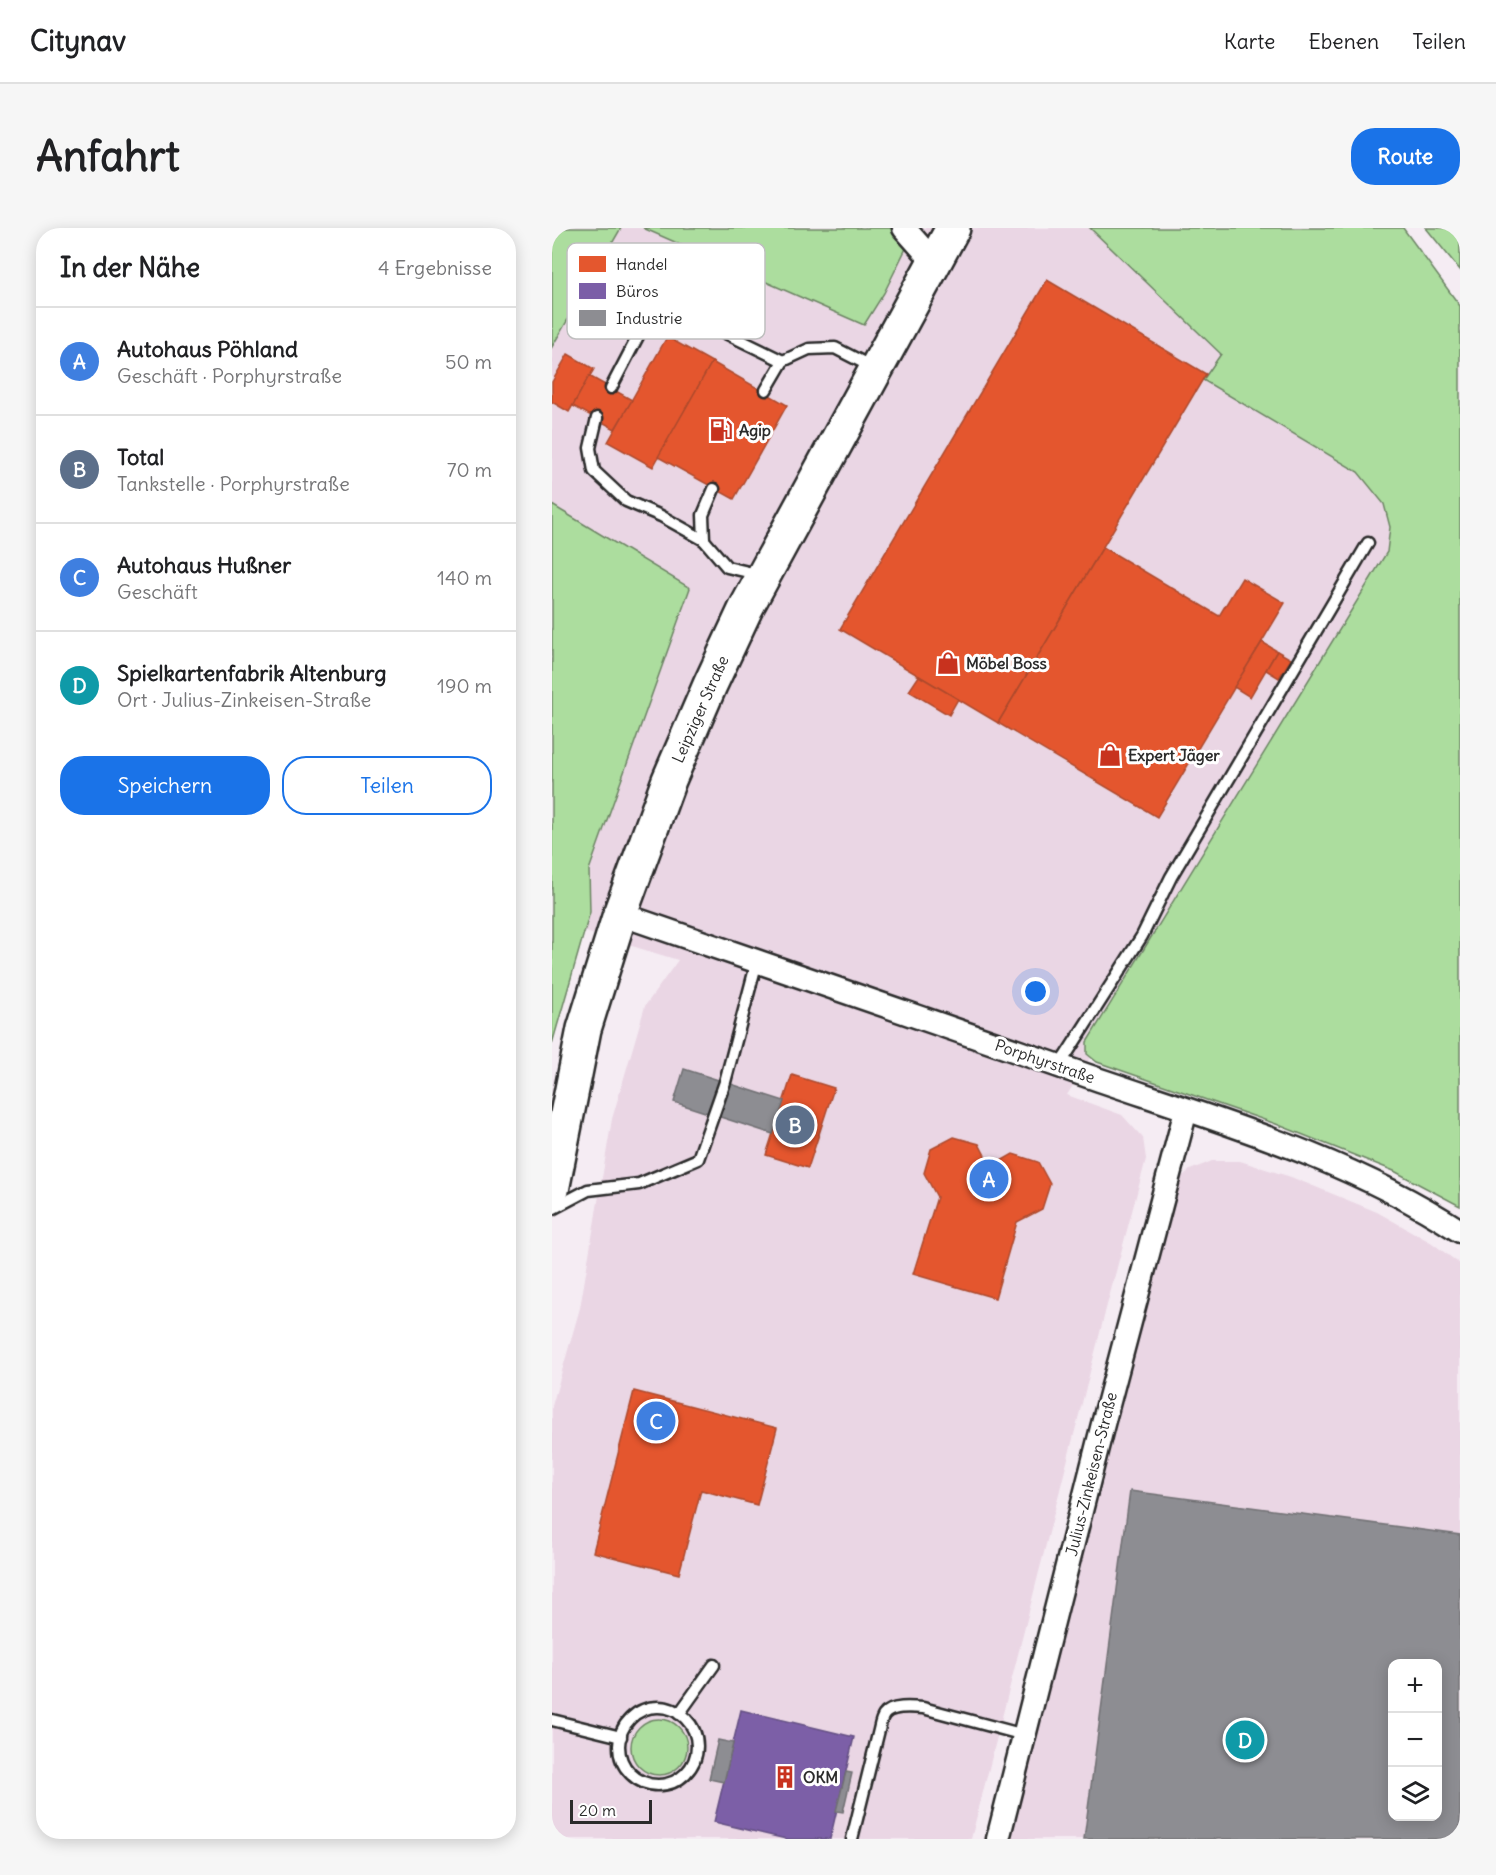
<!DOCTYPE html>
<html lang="de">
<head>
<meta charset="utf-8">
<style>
  body { margin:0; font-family:Delius,sans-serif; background:#f6f6f6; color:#202124 }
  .controls { position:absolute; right:18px; bottom:18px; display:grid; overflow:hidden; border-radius:12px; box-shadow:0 3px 15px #0003 }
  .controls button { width:54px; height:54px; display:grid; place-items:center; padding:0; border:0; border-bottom:2px solid #e0e0e0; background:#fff; color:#202124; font:30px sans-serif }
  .scale { position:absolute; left:18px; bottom:15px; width:82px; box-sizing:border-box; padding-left:6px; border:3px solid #2b2b2b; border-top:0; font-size:16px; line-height:21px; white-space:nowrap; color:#2b2b2b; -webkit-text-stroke:4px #fff; paint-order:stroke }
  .you { position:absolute; left:484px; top:764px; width:21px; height:21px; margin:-15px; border:4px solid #fff; border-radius:50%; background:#1a73e8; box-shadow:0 0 0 9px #1a73e833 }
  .badge { display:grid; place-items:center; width:39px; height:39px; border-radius:50%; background:#1a73e8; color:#fff; font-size:20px; font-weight:700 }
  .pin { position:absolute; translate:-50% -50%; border:3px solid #fff; box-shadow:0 2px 6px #0006 }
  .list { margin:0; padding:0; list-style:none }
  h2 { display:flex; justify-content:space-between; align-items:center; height:78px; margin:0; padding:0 24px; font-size:26px }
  h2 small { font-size:20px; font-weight:400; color:#757577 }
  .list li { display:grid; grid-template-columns:39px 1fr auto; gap:18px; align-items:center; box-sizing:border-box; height:108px; padding:0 24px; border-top:2px solid #e0e0e0 }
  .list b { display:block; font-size:22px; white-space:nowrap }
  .list p { margin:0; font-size:20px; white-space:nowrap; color:#757577 }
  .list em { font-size:20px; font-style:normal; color:#757577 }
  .actions { display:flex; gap:12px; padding:18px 24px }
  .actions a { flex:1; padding:14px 0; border:2px solid #1a73e8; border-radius:24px; text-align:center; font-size:21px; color:#1a73e8 }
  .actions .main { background:#1a73e8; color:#fff }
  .icon { flex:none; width:33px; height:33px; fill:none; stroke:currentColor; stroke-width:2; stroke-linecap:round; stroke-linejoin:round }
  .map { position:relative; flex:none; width:908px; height:1611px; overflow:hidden; border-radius:24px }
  header { display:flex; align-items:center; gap:36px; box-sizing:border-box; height:84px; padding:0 30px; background:#fff; border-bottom:2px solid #e0e0e0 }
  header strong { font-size:28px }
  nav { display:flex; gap:33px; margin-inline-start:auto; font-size:21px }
  .intro { display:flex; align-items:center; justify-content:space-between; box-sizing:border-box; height:144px; padding:0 36px }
  h1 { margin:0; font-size:42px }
  .button { padding:15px 27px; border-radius:24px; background:#1a73e8; color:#fff; font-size:21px; font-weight:700 }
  main { display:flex; gap:36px; padding:0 36px }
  aside { flex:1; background:#fff; border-radius:24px; box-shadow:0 3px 15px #0003 }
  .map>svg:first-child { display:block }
  .built { fill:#ead6e4; fill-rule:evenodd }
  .green { fill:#acdd9e; stroke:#6c8464; stroke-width:1.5 }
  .shops { fill:#e4572e; stroke:#ac4a2d; stroke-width:1.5 }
  .offices { fill:#7b5ea7; stroke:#634f82; stroke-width:1.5 }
  .industry { fill:#8d8d92; stroke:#707073; stroke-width:1.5; fill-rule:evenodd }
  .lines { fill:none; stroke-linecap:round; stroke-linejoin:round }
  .lane-casing { stroke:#2b2b2b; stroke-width:15 }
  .street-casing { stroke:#2b2b2b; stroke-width:27 }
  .primary-casing { stroke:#2b2b2b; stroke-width:38 }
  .lane { stroke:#fff; stroke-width:10 }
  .street { stroke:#fff; stroke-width:22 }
  .primary { stroke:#fff; stroke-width:33 }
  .labels { text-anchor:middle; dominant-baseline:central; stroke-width:6; stroke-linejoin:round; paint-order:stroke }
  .poi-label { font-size:16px; font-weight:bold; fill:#2b2b2b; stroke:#fff; text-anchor:start }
  .street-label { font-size:16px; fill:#2b2b2b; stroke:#fff }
  .key { fill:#fff; stroke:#bfbfbf; stroke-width:1.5 }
  .key-label { font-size:16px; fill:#2b2b2b }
</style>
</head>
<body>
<header>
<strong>Citynav</strong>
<nav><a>Karte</a><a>Ebenen</a><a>Teilen</a></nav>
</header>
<div class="intro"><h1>Anfahrt</h1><a class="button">Route</a></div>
<main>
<aside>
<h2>In der Nähe<small>4 Ergebnisse</small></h2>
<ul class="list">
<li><span class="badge" style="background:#3f7fe0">A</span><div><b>Autohaus Pöhland</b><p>Geschäft · Porphyrstraße</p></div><em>50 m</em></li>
<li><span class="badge" style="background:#5c6f8a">B</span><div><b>Total</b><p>Tankstelle · Porphyrstraße</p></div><em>70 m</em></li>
<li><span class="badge" style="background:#3f7fe0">C</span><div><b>Autohaus Hußner</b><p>Geschäft</p></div><em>140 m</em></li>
<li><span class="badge" style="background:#0f9aa8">D</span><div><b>Spielkartenfabrik Altenburg</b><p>Ort · Julius-Zinkeisen-Straße</p></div><em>190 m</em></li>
</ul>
<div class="actions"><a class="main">Speichern</a><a>Teilen</a></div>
</aside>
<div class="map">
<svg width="908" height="1611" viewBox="0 0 908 1611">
  <rect width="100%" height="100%" fill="#f5ecf3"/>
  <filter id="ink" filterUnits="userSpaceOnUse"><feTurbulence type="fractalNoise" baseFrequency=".0167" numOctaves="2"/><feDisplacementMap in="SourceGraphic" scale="12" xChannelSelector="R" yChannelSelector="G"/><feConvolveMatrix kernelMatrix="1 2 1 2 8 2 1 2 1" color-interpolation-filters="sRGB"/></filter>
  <g filter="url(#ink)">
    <g class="built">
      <polygon points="69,0 91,0 312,97 332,65 364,0 567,0 882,277 515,867 570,887 591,910 594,931 555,1077 419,1611 9,1611 0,1607 0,1178 28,1080 60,891 93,778 126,732 17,699 137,360 0,277 0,119"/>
      <path d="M 660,933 L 688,933 L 739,949 L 825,984 L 880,1015 L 908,1036 L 908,1611 L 458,1611 L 628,950 L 638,942 ZM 840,1436 L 886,1436 L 886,1588 L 840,1588 Z"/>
    </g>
    <g class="green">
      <polygon points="0,0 69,0 0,119"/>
      <polygon points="91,0 364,0 332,65 312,97"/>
      <polygon points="538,0 851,0 908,78 908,978 842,943 724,896 545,834 535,826 535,814 835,324 838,299 832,276 806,244 651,152 669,126"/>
      <polygon points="874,0 908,0 908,42"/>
      <polygon points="0,277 138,360 37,642 38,684 0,816"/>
      <circle cx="107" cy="1519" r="28"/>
    </g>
    <g class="shops">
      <polygon points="495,52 654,146 446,495 288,401"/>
      <polygon points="115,109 160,134 101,239 56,214"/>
      <polygon points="16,126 42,141 17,184 0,174 0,154"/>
      <polygon points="160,134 235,177 182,271 106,229"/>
      <polygon points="37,148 80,172 63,201 21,178"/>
      <polygon points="551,319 667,388 690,350 733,375 605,589 446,495"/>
      <polygon points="710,414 725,423 698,469 682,459"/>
      <polygon points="725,423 739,431 727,450 714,442"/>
      <polygon points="367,448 406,471 397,487 357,463"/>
      <polygon points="240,847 282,860 256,940 214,927"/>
      <polygon points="402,909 427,916 437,935 442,937 461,926 486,934 498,956 490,981 465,994 443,1070 361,1046 385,969 372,945 379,921"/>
      <polygon points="82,1163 225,1200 205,1277 149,1262 127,1346 41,1324"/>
    </g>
    <polygon class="offices" points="189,1482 302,1509 278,1611 234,1611 162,1594"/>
    <g class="industry">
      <polygon points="132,841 232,873 221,906 122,874"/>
      <path d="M 578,1263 L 908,1307 L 908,1611 L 532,1611 ZM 840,1436 L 886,1436 L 886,1588 L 840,1588 Z"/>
      <polygon points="166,1512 181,1515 172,1554 157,1551"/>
      <polygon points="294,1544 300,1545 291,1584 284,1583"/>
    </g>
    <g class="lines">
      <g class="lane-casing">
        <g id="lane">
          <polyline points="59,160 95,91 122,85 157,97 231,133"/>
          <polyline points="214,162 231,133 257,121 283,120 320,139"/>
          <polyline points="45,190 38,220 42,243 74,273 109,288 152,312"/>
          <polyline points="162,261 151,287 152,312 175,339 209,347"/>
          <polyline points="507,838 590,708 619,649 816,315"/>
          <polyline points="0,981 36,962 87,956 146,931 173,854 205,733"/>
          <circle cx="106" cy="1518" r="39"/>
          <polyline points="127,1486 162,1437"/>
          <polyline points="0,1492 69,1509"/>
          <path d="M 300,1611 L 327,1502 C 328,1498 329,1491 332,1487 C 339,1477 360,1479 371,1480 L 472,1507"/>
        </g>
      </g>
      <g class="street-casing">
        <g id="street">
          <polyline points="352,0 383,35"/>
          <path d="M 68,686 C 225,739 380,794 536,848 C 661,891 797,930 908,1003"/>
          <polyline points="446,1611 551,1196 634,882"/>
        </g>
      </g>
      <g class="primary-casing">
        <polyline id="primary" points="0,962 32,801 68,686 117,552 158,457 194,380 401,0"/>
      </g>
      <use href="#lane" class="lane"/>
      <use href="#street" class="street"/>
      <use href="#primary" class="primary"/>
    </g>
  </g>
  <defs>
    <g id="fuel-bare" transform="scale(1.8)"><path d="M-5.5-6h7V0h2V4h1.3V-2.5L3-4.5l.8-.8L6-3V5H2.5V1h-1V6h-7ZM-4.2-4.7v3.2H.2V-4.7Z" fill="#c8321e" stroke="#fff" stroke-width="2.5" paint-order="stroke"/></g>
    <g id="shop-bare" transform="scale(1.8)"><path d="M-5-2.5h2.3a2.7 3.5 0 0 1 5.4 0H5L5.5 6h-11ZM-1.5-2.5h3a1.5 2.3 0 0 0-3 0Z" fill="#c8321e" stroke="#fff" stroke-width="2.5" paint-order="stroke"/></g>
    <g id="building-bare" transform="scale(1.8)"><path d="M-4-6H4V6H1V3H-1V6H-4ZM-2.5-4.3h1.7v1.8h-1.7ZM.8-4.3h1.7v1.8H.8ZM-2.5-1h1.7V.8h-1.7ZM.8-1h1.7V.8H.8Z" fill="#c8321e" stroke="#fff" stroke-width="2.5" paint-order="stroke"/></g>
  </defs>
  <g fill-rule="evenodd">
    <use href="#fuel-bare" x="169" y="202"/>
    <use href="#shop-bare" x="396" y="435"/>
    <use href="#shop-bare" x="558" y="527"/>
    <use href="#building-bare" x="233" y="1549"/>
  </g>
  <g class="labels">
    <g class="poi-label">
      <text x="187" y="202">Agip</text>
      <text x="414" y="435">Möbel Boss</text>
      <text x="576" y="527">Expert Jäger</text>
      <text x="251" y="1549">OKM</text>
    </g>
    <g class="street-label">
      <text transform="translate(148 481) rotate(-66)">Leipziger Straße</text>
      <text transform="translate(493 833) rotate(19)">Porphyrstraße</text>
      <text transform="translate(539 1246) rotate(-76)">Julius-Zinkeisen-Straße</text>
    </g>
  </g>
  <rect x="15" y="15" width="198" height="96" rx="9" class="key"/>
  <rect x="27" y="28" width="27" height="16" fill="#e4572e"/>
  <rect x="27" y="55" width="27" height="16" fill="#7b5ea7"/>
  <rect x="27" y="82" width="27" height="16" fill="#8d8d92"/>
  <g class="key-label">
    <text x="64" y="42">Handel</text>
    <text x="64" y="69">Büros</text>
    <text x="64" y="96">Industrie</text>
  </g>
</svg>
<div class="controls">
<button>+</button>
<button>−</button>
<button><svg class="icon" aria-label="layers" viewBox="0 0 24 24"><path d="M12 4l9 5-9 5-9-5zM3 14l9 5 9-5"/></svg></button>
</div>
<div class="scale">20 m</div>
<div class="you"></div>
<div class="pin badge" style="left:437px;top:951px;background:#3f7fe0">A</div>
<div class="pin badge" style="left:243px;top:897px;background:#5c6f8a">B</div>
<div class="pin badge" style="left:104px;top:1193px;background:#3f7fe0">C</div>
<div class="pin badge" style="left:693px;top:1512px;background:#0f9aa8">D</div>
</div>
</main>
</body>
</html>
